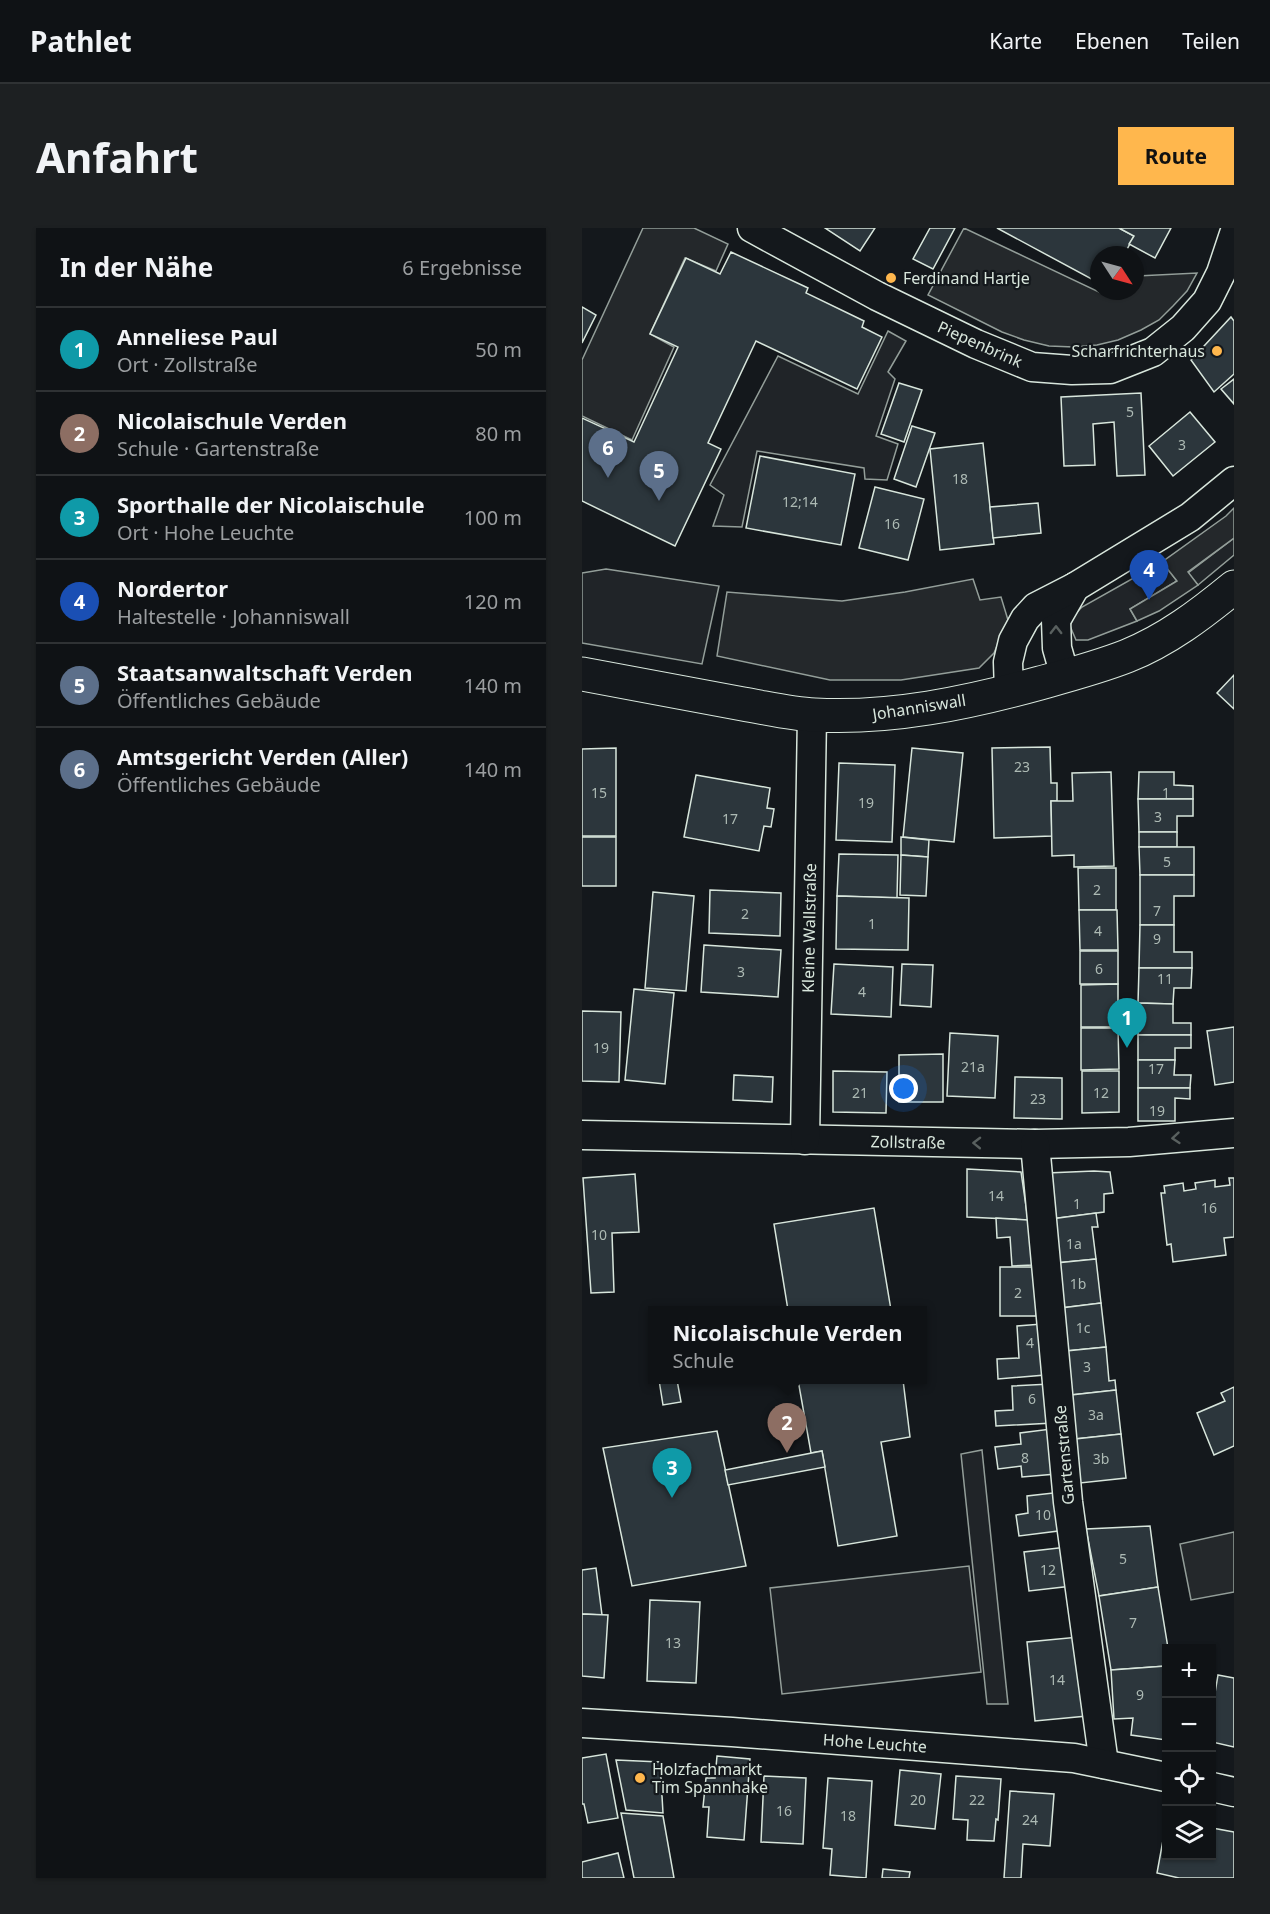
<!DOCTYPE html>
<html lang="de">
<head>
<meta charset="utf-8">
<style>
  body { margin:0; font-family:"Noto Sans",sans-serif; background:#1d2022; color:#f1f3f6 }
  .controls { position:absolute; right:18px; bottom:18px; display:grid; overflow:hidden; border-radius:0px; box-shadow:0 2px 4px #0004 }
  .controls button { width:54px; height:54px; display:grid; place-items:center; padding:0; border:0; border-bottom:2px solid #2f3234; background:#0f1215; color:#f1f3f6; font:30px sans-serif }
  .compass { position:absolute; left:508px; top:18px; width:54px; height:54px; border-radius:50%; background:#0f1215; box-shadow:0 2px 4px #0004; rotate:126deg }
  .you { position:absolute; left:322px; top:861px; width:21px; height:21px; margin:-15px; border:4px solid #fff; border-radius:50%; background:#1a73e8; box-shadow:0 0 0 9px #1a73e833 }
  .badge { display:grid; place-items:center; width:39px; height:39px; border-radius:50%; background:#ffb74d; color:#fff; font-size:20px; font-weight:700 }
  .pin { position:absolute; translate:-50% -50px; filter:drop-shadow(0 2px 3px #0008) }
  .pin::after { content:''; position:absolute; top:32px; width:21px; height:18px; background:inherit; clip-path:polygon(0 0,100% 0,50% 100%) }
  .popup { position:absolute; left:66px; top:1078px; width:279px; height:78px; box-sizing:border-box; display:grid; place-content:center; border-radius:0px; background:#0f1215; filter:drop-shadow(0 2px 4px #0005); font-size:20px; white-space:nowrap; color:#9b9ea0 }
  .popup b { font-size:22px; color:#f1f3f6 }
  .popup::after { content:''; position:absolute; left:50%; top:100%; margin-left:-12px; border:12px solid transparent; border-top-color:#0f1215 }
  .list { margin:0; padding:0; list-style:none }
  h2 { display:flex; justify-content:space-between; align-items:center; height:78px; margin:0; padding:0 24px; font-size:26px }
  h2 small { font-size:20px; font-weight:400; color:#9b9ea0 }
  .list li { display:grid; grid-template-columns:39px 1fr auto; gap:18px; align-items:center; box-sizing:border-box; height:84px; padding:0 24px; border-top:2px solid #2f3234 }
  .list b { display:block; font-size:22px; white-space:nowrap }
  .list p { margin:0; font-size:20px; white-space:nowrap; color:#9b9ea0 }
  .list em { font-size:20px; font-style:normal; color:#9b9ea0 }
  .icon { flex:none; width:33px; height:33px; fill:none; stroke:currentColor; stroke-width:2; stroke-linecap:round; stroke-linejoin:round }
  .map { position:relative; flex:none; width:652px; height:1650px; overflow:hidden; border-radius:0px }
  header { display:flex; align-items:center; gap:36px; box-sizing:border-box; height:84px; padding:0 30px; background:#0f1215; border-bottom:2px solid #2f3234 }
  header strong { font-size:28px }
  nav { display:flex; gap:33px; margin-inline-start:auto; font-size:21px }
  .intro { display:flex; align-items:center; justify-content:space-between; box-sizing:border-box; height:144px; padding:0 36px }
  h1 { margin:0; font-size:42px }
  .button { padding:15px 27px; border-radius:0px; background:#ffb74d; color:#111; font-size:21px; font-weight:700 }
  main { display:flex; gap:36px; padding:0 36px }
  aside { flex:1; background:#0f1215; border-radius:0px; box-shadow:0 2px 4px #0004 }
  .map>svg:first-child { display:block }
  .green { fill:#202428; stroke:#939e99; stroke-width:1.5 }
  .parking { fill:#24282b; stroke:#939e99; stroke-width:1.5 }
  .building { fill:#2c363c; stroke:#d8e6dc; stroke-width:1.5 }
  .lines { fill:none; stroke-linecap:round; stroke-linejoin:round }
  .street-casing { stroke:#d8e6dc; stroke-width:31 }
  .secondary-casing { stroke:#d8e6dc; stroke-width:35 }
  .street { stroke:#14181c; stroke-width:28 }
  .secondary { stroke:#14181c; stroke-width:33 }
  .oneway { stroke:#59605f }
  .poi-dot { fill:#ffb74d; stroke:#14181c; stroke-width:2 }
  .labels { text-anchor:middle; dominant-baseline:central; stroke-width:4.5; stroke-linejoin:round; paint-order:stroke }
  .number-label { font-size:14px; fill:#adbab4 }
  .poi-label { font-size:16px; fill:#d8e6dc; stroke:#14181c; text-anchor:start }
  .street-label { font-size:16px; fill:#d8e6dc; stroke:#14181c }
</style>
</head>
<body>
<header>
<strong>Pathlet</strong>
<nav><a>Karte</a><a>Ebenen</a><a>Teilen</a></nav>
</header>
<div class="intro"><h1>Anfahrt</h1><a class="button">Route</a></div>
<main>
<aside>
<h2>In der Nähe<small>6 Ergebnisse</small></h2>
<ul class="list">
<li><span class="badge" style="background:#0f9aa8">1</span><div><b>Anneliese Paul</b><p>Ort · Zollstraße</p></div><em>50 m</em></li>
<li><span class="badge" style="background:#8d6e63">2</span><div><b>Nicolaischule Verden</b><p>Schule · Gartenstraße</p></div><em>80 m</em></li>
<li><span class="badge" style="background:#0f9aa8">3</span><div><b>Sporthalle der Nicolaischule</b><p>Ort · Hohe Leuchte</p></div><em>100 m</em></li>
<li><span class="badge" style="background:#1a4fb4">4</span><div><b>Nordertor</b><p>Haltestelle · Johanniswall</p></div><em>120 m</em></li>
<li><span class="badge" style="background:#5c6f8a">5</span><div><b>Staatsanwaltschaft Verden</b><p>Öffentliches Gebäude</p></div><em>140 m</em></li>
<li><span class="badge" style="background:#5c6f8a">6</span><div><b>Amtsgericht Verden (Aller)</b><p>Öffentliches Gebäude</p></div><em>140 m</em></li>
</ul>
</aside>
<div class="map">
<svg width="652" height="1650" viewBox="0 0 652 1650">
  <rect width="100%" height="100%" fill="#14181c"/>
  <g class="green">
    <polygon points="306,103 324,113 306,144 313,151 294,208 316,216 305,252 283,251 282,240 175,223 160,299 131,298 142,267 128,257 196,128 276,166"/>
    <polygon points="652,310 652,327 616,357 606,345"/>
    <polygon points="580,334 595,353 548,381 555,393 506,412 494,412 488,398 492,387 500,379"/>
    <polygon points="24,341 137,358 120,436 0,415 0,345"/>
    <polygon points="400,1222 426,1476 405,1476 379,1226"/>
    <polygon points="387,1338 399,1444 200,1466 188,1360"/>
  </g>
  <g class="parking">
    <polygon points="61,0 112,0 146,16 134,43 103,30 68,106 92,119 50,212 0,188 0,132"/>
    <polygon points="382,0 521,66 527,63 553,63 553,49 555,48 615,45 605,63 591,78 577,92 559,102 536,112 515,117 492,119 467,118 442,112 420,104 346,67"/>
    <polygon points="652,280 652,310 606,344 616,357 577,383 555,393 548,381 595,353 580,334 644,288"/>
    <polygon points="391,351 398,372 419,369 426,392 412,425 397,440 319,452 248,452 135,428 145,364 260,373 323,364"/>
    <polygon points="652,1304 652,1364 609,1372 598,1316"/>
  </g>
  <g class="building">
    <polygon points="243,0 293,0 278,23"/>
    <polygon points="348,0 373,0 351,41 331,31"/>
    <polygon points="415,0 537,0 552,8 542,27 517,27 517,55"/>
    <polygon points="537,0 589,0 573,30 547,16 552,8"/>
    <polygon points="149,24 226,60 224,65 282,93 280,99 300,109 275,161 174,113 126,215 139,221 93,318 0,273 0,190 52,214 96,119 68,106 104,30 138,46"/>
    <polygon points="0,79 14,87 0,115"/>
    <polygon points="649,89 652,93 652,146 632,164 609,132"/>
    <polygon points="652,151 652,176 639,161"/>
    <polygon points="317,155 340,162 322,214 299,206"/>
    <polygon points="559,165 563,247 535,248 532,194 511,196 513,237 482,238 479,169"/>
    <polygon points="608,184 633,214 591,248 567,218"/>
    <polygon points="330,198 353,205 334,259 312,251"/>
    <polygon points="401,215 412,316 358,322 348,221"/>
    <polygon points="178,228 273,246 259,317 164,300"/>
    <polygon points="293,259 342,271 326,332 277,320"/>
    <polygon points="456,275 459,305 411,310 408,279"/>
    <polygon points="652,447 652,481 635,465"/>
    <polygon points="468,519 469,555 475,555 475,573 469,573 470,608 412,610 410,520"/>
    <polygon points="34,520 34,608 0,608 0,521"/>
    <polygon points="330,520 381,525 372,614 321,609"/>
    <polygon points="257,535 313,537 310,614 254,612"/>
    <polygon points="529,544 532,638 492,639 492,627 470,628 469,573 491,573 490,545"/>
    <polygon points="557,544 592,544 592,557 611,558 611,571 556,571"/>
    <polygon points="114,547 188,560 185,580 192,581 189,599 182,598 177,623 102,609"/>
    <polygon points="556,571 611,571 611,588 595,588 595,604 557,604"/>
    <rect x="557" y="604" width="38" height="15"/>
    <rect x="0" y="609" width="34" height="49"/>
    <polygon points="319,609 347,612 346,629 319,627"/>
    <polygon points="557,619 612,619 612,647 558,647"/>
    <polygon points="257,626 316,627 315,670 255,668"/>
    <polygon points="319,627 346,629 344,668 318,667"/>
    <polygon points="496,640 534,640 534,682 497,682"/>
    <polygon points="558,647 612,647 612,668 592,668 592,697 558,697"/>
    <polygon points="128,662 199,665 198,708 127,705"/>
    <polygon points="71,664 112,668 104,763 63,760"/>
    <polygon points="255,668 327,670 326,722 254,721"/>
    <polygon points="497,682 535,682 536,722 498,722"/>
    <polygon points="558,697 592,697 592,724 610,724 610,740 557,740"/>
    <polygon points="122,717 199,722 196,769 119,764"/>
    <rect x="498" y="723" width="38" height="33"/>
    <polygon points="252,736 311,739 309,789 249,786"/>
    <polygon points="320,736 351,737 349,779 318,777"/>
    <polygon points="557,740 610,740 609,760 592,760 591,776 556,775"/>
    <polygon points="536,756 536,799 499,799 499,757"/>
    <polygon points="52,761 92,765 83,856 43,852"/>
    <polygon points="556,775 591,776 591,795 609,795 609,807 556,807"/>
    <polygon points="0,783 39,784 37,854 0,853"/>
    <polygon points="652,799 652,854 633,857 625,803"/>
    <polygon points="499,800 536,800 537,841 499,842"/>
    <polygon points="368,805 416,808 413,870 365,868"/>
    <polygon points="556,807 609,807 609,820 593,820 593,832 556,832"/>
    <polygon points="361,826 361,874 317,874 317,827"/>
    <polygon points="556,832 593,832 592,847 609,847 608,860 556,860"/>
    <polygon points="251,843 305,844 304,885 251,884"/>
    <polygon points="500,843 537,843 537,884 500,885"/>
    <polygon points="152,847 191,849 190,874 151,872"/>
    <polygon points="433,849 480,850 480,891 432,890"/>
    <polygon points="556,860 608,860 608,871 593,870 593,893 556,893"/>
    <polygon points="385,941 439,944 446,992 385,989"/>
    <polygon points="512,943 528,944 531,965 522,966 522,984 469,991 465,945"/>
    <polygon points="53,946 57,1004 30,1005 32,1064 9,1065 1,950"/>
    <polygon points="647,950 652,950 652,1009 642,1010 644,1027 591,1034 589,1016 585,1017 579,965 583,965 582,958 601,955 602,963 614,961 613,955 633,952 633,959 648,957"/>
    <polygon points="292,980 309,1082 206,1082 192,996"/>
    <polygon points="514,985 516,999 510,999 514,1031 474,1035 469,991"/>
    <polygon points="414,990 446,992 451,1037 430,1038 428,1009 415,1010"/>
    <polygon points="514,1031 519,1075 479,1080 474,1035"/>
    <rect x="418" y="1039" width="36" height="49"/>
    <polygon points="519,1075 524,1119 484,1123 479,1080"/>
    <polygon points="460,1096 463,1147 416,1151 415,1131 437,1130 435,1098"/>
    <polygon points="524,1119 527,1153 533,1152 534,1162 489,1167 484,1123"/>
    <polygon points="77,1152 95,1152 99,1174 81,1177"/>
    <polygon points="216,1152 321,1152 328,1209 299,1214 315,1308 256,1318 240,1223 229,1225"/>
    <polygon points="468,1156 471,1195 414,1198 413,1183 431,1182 430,1158"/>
    <polygon points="652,1159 652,1218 632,1227 615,1185 643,1173 639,1165"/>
    <polygon points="534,1162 539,1206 493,1211 489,1167"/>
    <polygon points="469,1201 474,1246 440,1249 439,1238 416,1241 413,1219 439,1216 438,1205"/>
    <polygon points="135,1203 164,1338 50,1358 21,1220"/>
    <polygon points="539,1206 544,1250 498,1255 493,1211"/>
    <polygon points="240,1223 243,1239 146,1257 143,1242"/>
    <polygon points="480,1264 484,1302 437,1308 434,1287 446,1285 445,1268"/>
    <polygon points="568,1298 576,1359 517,1368 504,1301"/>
    <polygon points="485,1319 490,1358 447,1363 442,1324"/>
    <polygon points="14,1340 20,1387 0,1386 0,1342"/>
    <polygon points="576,1359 586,1420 584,1420 584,1438 529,1442 517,1368"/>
    <polygon points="68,1372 118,1374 114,1455 65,1453"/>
    <polygon points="0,1386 26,1387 22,1450 0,1448"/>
    <polygon points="497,1409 505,1488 453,1493 445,1414"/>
    <polygon points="584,1438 584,1512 549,1507 551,1490 532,1491 529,1442"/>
    <polygon points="636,1447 652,1450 652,1519 630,1514 630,1483"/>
    <polygon points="24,1526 36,1590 6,1595 2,1576 0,1576 0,1530"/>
    <polygon points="135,1528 168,1531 162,1612 125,1609 127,1579 121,1579 124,1550 133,1550"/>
    <polygon points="34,1532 78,1534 81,1585 44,1582"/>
    <polygon points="318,1542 359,1546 353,1601 313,1597"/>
    <polygon points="182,1548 224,1550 221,1616 179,1614"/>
    <polygon points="374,1548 419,1551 416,1592 414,1591 412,1613 385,1612 386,1592 371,1591"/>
    <polygon points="246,1550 290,1553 284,1650 248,1647 250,1621 241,1620"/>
    <polygon points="428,1563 472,1566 468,1618 441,1616 439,1650 422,1650"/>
    <polygon points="39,1585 81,1588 92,1650 52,1650"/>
    <polygon points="584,1596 584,1628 630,1628 630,1600 652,1604 652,1650 597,1650 575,1645"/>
    <polygon points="36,1625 42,1650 0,1650 0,1634"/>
    <polygon points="301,1641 328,1644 327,1650 300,1650"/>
  </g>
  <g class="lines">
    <g class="street-casing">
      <g id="street">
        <polyline points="170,0 295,68 394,116 450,139 490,142 528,141 571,124 601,100 625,73 639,45 652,6"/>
        <polyline points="483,448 475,420 474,392 493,359"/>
        <polyline points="427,464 426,434 431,413 443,391 454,379 493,359 608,289 652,253"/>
        <polyline points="0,907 453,916 547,914 652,905"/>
        <polyline points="223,912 230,487"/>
        <polyline points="453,916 486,1274 522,1536"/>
        <polyline points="0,1495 150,1504 492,1530 584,1549"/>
        <polyline points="630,1559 652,1564"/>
      </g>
    </g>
    <g class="secondary-casing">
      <path id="secondary" d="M 0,446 C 54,456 107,466 161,476 C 185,480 210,486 233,487 C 309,491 385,475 458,455 C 487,447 517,439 545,428 C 585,412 619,386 652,359"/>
    </g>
    <use href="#street" class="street"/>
    <use href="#secondary" class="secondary"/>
  </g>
  <defs><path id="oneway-chevron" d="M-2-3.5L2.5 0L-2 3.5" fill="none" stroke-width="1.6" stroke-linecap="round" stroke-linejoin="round" transform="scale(1.5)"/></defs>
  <g class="oneway">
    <use href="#oneway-chevron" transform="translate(474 402) rotate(-90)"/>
    <use href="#oneway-chevron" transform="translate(594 910) rotate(175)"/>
    <use href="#oneway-chevron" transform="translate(395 915) rotate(-179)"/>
  </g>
  <g class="poi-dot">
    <circle cx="309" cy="50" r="6"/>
    <circle cx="635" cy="123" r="6"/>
    <circle cx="58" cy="1550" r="6"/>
  </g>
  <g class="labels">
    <g class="number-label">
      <text x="548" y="183">5</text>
      <text x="600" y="216">3</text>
      <text x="378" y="250">18</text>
      <text x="218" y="273">12;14</text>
      <text x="310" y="295">16</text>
      <text x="440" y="538">23</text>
      <text x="17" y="564">15</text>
      <text x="584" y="564">1</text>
      <text x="284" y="574">19</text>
      <text x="576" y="588">3</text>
      <text x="148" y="590">17</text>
      <text x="585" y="633">5</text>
      <text x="515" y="661">2</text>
      <text x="575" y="682">7</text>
      <text x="163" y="685">2</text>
      <text x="290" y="695">1</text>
      <text x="516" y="702">4</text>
      <text x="575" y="710">9</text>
      <text x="517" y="740">6</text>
      <text x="159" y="743">3</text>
      <text x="583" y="750">11</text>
      <text x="280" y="763">4</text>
      <text x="19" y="819">19</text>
      <text x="391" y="838">21a</text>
      <text x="574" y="840">17</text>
      <text x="278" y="864">21</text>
      <text x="519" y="864">12</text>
      <text x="456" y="870">23</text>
      <text x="575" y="882">19</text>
      <text x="414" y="967">14</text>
      <text x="495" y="975">1</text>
      <text x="627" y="979">16</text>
      <text x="17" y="1006">10</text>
      <text x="492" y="1015">1a</text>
      <text x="496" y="1055">1b</text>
      <text x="436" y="1064">2</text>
      <text x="501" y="1099">1c</text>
      <text x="448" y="1114">4</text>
      <text x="505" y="1138">3</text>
      <text x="450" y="1170">6</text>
      <text x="514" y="1186">3a</text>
      <text x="443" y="1229">8</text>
      <text x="519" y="1230">3b</text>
      <text x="461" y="1286">10</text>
      <text x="541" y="1330">5</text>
      <text x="466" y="1341">12</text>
      <text x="551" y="1394">7</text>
      <text x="91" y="1414">13</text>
      <text x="475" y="1451">14</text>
      <text x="558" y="1466">9</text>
      <text x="336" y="1571">20</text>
      <text x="395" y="1571">22</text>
      <text x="202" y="1582">16</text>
      <text x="266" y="1587">18</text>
      <text x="448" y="1591">24</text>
    </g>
    <g class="poi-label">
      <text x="321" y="50">Ferdinand Hartje</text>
      <text x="623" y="123" text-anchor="end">Scharfrichterhaus</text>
      <text x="70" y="1541">Holzfachmarkt<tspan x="70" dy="18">Tim Spannhake</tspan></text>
    </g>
    <g class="street-label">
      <text transform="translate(398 116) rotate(24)">Piepenbrink</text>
      <text transform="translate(337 479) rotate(-9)">Johanniswall</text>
      <text transform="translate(227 700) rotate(-89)">Kleine Wallstraße</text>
      <text transform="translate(326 914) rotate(1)">Zollstraße</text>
      <text transform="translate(482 1227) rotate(-95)">Gartenstraße</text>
      <text transform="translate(293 1515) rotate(4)">Hohe Leuchte</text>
    </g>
  </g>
</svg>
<div class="controls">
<button>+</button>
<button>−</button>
<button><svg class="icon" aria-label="locate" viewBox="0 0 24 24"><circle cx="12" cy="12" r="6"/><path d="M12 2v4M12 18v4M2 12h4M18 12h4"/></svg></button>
<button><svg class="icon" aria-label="layers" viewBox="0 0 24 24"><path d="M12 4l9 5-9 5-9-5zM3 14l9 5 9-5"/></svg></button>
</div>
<svg class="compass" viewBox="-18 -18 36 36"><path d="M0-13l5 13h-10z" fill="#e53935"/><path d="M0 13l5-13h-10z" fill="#9b9ea0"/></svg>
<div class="you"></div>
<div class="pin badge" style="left:545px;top:820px;background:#0f9aa8">1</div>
<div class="pin badge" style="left:205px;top:1225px;background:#8d6e63">2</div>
<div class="popup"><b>Nicolaischule Verden</b>Schule</div>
<div class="pin badge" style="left:90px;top:1270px;background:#0f9aa8">3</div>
<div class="pin badge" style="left:567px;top:372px;background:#1a4fb4">4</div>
<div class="pin badge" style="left:77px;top:273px;background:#5c6f8a">5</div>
<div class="pin badge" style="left:26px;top:250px;background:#5c6f8a">6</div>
</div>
</main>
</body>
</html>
